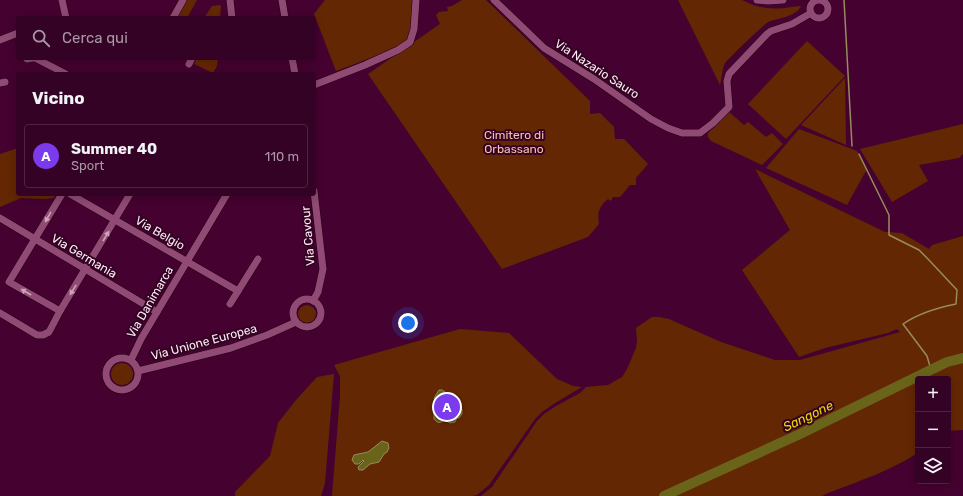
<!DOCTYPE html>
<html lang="it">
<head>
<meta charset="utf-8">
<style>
  body { margin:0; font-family:Rubik,sans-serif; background:#3f1031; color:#f1f3f6 }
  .controls { position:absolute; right:12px; bottom:12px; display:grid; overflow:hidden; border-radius:4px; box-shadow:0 2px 10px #0003 }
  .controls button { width:36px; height:36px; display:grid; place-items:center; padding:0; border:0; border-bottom:1px solid #4e2441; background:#340224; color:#f1f3f6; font:20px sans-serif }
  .you { position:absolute; left:408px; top:323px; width:14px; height:14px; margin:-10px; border:3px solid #fff; border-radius:50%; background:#1a73e8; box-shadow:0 0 0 6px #1a73e833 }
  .badge { display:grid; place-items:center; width:26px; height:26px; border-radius:50%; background:#7c3aed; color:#fff; font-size:13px; font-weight:700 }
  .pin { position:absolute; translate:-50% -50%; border:2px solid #fff; box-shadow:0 1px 4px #0006 }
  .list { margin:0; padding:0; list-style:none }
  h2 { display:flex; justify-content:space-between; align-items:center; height:52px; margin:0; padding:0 16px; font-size:17px }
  h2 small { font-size:13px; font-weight:400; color:#a997a6 }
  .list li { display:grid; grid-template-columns:26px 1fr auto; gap:12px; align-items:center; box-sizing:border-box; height:64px; margin:0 8px 8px; padding:0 8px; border:1px solid #4e2441; border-radius:4px }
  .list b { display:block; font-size:15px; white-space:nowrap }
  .list p { margin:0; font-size:13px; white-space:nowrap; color:#a997a6 }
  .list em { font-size:13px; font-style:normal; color:#a997a6 }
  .icon { flex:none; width:22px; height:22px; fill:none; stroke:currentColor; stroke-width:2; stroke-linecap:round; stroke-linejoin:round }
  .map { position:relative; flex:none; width:963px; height:496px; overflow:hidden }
  .search { position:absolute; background:#340224; box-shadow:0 2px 10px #0003; left:16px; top:16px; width:300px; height:44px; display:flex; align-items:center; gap:10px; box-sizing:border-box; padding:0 14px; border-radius:4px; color:#a997a6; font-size:15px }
  .panel { position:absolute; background:#340224; box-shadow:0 2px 10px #0003; left:16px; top:72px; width:300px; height:124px; border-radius:4px }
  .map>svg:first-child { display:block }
  .green { fill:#642703 }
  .water { fill:#6a641b; stroke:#968c5c }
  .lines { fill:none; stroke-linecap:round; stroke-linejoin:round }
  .stream { stroke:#968c5c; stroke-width:1.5 }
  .river { stroke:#6a641b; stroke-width:10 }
  .street-casing { stroke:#1f0114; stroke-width:8 }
  .street { stroke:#904a73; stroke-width:7 }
  .oneway { fill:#cba3ba }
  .labels { text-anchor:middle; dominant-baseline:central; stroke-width:4; stroke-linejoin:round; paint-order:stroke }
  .street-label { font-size:12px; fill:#fcebf4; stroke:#340324 }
  .park-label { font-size:12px; fill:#fac2a9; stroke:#340324 }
  .water-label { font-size:13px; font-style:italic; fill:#e7d907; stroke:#340324 }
</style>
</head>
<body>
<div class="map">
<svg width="963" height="496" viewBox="0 0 963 496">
  <rect width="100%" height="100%" fill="#450230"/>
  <g class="green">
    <polygon points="180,0 197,0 187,18 168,18"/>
    <path d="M 325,0 L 413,0 C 413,10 413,32 407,40 C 400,48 349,66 336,71 L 314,14 Z"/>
    <path d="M 462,0 L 486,0 L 590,101 L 590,114 L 600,113 L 614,127 L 615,139 L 624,139 L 648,164 L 636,178 L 636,185 L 630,185 L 620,197 L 613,197 L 611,201 L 608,199 C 599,206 597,213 599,224 L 588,237 L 502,269 L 368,74 L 440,24 L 436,15 L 439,12 L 448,11 L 447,7 L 452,6 Z"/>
    <path d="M 678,0 L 742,0 C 755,7 770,10 785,8 C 791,7 796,6 801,6 C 796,17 778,18 768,22 C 763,25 728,59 725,63 C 722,69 722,78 720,85 Z"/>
    <polygon points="221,5 220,18 204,18 212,6"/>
    <polygon points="807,41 845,76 786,139 748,104"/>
    <polygon points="197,58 218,58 217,66 213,73 194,64"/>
    <polygon points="845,78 846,145 801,125"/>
    <polygon points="729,112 744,125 748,122 766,137 772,133 783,144 762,165 711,141 708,137 708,133"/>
    <polygon points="963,124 963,154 959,158 919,165 928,181 892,202 860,149"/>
    <polygon points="799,129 857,151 867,169 847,205 766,168"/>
    <polygon points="18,148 18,194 56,194 54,198 44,199 21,198 0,207 0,154"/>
    <path d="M 755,169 L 885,232 L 902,233 L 929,249 L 932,245 L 963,236 L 963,430 L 948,431 L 948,379 L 918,379 L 918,453 C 900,464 881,473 862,480 C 849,486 835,489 822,496 L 481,496 L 492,487 L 537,421 L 544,414 L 556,406 L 580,393 L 586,387 L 608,385 L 622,377 L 627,369 L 636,348 L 637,341 L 636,328 L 652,317 L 659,317 L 669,319 L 721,342 L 775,360 L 800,360 L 900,332 L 897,329 L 888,333 L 825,348 L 799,357 L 742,270 L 790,230 Z"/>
    <circle cx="307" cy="314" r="9"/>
    <polygon points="460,329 509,333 557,379 573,386 582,387 555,403 542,412 535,419 489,485 477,495 472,496 332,496 340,396 340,376 334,365"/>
    <circle cx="122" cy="374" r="11"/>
    <polygon points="334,374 325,483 321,496 235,496 235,492 270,456 278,423 296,400 317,377"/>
  </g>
  <g class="water">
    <polygon points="439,390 442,390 448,394 449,401 447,404 441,405 435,400 434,398"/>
    <path d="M 458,405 L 462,409 L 462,414 L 459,418 L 457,418 L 455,422 L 450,423 L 445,420 C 440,423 438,424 434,419 L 434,412 L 438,411 C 441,411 444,413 447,412 C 451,411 452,406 458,405 Z"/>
    <polygon points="382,441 388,443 389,448 387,452 384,454 379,462 370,464 363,470 359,470 358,467 364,461 363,460 359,464 355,464 352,460 354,455 368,452"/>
  </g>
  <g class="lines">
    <g class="stream">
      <polyline points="844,0 852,146"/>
      <path d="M 859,154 L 889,215 L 889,235 L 919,250 L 928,259 L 957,290 L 956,304 C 936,308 919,313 903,324 L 927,356 L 931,370"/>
    </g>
    <polyline class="river" points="664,496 800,434 947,362 963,358"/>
    <g class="street-casing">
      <g id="street">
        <polyline points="62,0 66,18"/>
        <polyline points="230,0 232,18"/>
        <polyline points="282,0 285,18"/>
        <polyline points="494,0 544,48 594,79 651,119 668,128 682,133 700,133 713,123 729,107 727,81 729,74 767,34 771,31 792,24 811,13"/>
        <polyline points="757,0 768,1 783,0"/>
        <circle cx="819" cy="9" r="9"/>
        <polyline points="173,18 183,0"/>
        <polyline points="0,40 18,33"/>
        <polyline points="26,58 27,59 33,58"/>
        <polyline points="35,58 66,74"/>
        <polyline points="292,58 295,74"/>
        <polyline points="189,64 192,58"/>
        <polyline points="0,83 5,82"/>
        <polyline points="314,85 365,65 398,50 410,42 414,29 416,0"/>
        <polyline points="70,194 238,291"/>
        <polyline points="0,218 157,312"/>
        <circle cx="307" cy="313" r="14"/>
        <polyline points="313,301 318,292 323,269 314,191"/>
        <polyline points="230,304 258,259"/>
        <polyline points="60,311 9,282 62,194"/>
        <polyline points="0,313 37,335 43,335 49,332 60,311 130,194"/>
        <circle cx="122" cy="374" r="16"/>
        <polyline points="131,360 141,339 227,194"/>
        <polyline points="138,371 231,348 267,335 296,322"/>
      </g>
    </g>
    <use href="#street" class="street"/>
  </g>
  <defs><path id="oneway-solid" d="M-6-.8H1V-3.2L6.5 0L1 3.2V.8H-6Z"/></defs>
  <g class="oneway">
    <use href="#oneway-solid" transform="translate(48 217) rotate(120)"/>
    <use href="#oneway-solid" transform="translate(106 236) rotate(-59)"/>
    <use href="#oneway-solid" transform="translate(73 290) rotate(122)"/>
    <use href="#oneway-solid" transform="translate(26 292) rotate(-150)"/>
  </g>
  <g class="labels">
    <g class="street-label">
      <text transform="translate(597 69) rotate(33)">Via Nazario Sauro</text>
      <text transform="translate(160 233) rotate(30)">Via Belgio</text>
      <text transform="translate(308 236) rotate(-95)">Via Cavour</text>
      <text transform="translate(84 256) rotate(31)">Via Germania</text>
      <text transform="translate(150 302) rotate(-60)">Via Danimarca</text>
      <text transform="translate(204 342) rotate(-15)">Via Unione Europea</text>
    </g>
    <g class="park-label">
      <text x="514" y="135">Cimitero di<tspan x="514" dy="14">Orbassano</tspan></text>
    </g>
    <g class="water-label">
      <text transform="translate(808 416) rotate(-26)">Sangone</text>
    </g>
  </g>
</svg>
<div class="controls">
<button>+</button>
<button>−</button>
<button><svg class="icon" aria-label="layers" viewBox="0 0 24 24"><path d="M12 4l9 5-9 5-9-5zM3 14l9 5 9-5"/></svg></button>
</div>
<div class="you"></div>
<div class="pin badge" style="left:447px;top:407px">A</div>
<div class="search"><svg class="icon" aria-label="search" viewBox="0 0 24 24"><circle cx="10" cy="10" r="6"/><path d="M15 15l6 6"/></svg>Cerca qui</div>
<section class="panel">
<h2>Vicino<small></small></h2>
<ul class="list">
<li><span class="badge">A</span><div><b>Summer 40</b><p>Sport</p></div><em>110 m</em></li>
</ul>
</section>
</div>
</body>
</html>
